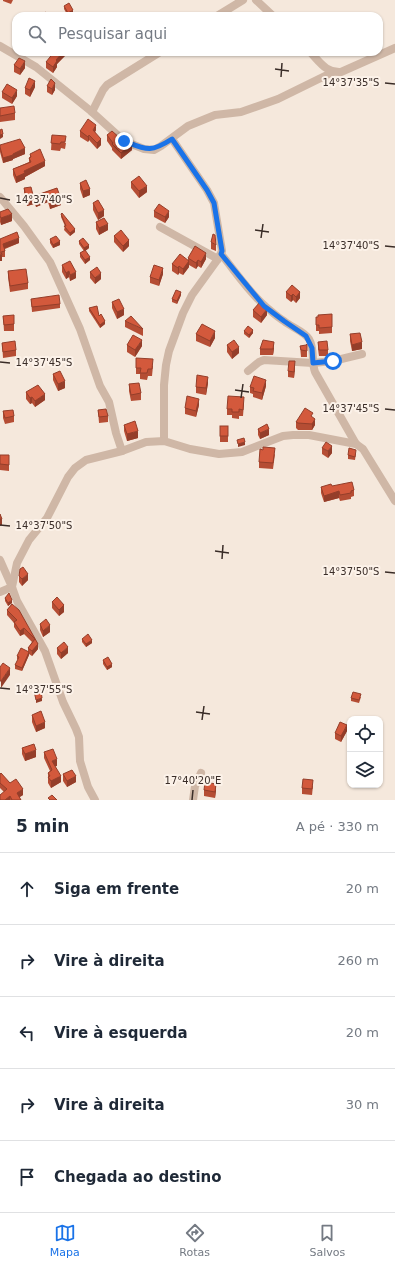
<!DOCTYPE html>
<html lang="pt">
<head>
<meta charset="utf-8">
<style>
  body { margin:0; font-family:"DejaVu Sans",sans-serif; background:#f6f6f7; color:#1f2937 }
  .controls { position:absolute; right:12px; bottom:12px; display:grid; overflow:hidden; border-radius:8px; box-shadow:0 1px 3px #0004 }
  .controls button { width:36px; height:36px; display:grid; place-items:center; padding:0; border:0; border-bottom:1px solid #e0e1e3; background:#fff; color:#1f2937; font:20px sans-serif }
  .stop { position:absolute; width:12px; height:12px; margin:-9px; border:3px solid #1a73e8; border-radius:50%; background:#fff }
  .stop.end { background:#1a73e8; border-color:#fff; box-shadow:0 1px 4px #0008 }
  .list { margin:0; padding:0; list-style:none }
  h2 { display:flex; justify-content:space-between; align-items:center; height:52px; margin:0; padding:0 16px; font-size:17px }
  h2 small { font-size:13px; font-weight:400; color:#747a83 }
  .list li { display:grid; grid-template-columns:26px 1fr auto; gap:12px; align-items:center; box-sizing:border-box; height:72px; padding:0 16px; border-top:1px solid #e0e1e3 }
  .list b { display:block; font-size:15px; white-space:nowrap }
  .list em { font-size:13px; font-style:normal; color:#747a83 }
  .icon { flex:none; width:22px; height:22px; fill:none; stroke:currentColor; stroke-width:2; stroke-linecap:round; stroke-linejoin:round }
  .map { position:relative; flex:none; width:395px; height:800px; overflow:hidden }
  .search { position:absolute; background:#fff; box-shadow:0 1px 3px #0004; left:12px; right:12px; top:12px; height:44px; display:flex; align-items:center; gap:10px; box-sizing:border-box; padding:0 14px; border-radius:12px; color:#747a83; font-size:15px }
  .sheet { height:412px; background:#fff }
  nav { display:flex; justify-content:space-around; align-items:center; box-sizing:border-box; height:56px; border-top:1px solid #e0e1e3; background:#fff; font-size:11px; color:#747a83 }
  nav a { display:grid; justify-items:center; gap:2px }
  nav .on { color:#1a73e8 }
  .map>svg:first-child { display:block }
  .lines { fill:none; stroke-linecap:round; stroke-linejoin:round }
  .street { stroke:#cfb7a6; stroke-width:8 }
  .wall { fill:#b54d34 }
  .shaded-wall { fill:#943e2a }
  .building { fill:#d3593c; stroke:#943e2a }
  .route { stroke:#1a73e8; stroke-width:5 }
  .ticks { fill:none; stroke:#3a2d28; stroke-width:1.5 }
  .ticks-label { font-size:10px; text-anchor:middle; fill:#3a2d28; stroke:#fcf2e9; stroke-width:4; stroke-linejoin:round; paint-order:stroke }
</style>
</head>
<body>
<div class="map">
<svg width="395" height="800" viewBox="0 0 395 800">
  <rect width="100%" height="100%" fill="#f5e8dc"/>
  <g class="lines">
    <g class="street">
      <polyline points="256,0 273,16"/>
      <polyline points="217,16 243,0"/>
      <polyline points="0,46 36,67 92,112 124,141 144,149 154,150 161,146 188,126 215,115 241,112 278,99 333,72"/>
      <path d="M 310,52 C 320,62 326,73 341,72 L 395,48"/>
      <polyline points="92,112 103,90 107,85 160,52"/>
      <polyline points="0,197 24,226 50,262 80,329 100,386 109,402 116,433 122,451"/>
      <polyline points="160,227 218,259"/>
      <path d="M 221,254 C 235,271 248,291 265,306 C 271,311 277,317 284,321 C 291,327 304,331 309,339 C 315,349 311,361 315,372 L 356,444 L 363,449 L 395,501"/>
      <polyline points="248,371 259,362 264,360 313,363 333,361 362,354"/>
      <polyline points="164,441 164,385 166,365 169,351 183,313 192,295 218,259 222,251 214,203 207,190 172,139"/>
      <polyline points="0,560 12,587 0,592"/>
      <polyline points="95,800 88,787 80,761 79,737 76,729 63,702 45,651 17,601 12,587 17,563 29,540 47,518 68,477 75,468 86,460 122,451 146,442 164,441 190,449 219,454 242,452 283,436 293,435 309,435 356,444"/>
      <polyline points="193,800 195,786 201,773"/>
    </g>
  </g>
  <g class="wall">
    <polygon points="3,0 13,0 11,4 3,1"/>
    <polygon points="64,6 73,13 68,16 64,9"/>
    <polygon points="68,52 57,64 57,67 53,73 46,68 46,62"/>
    <polygon points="14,65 25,68 20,75 14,72"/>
    <polygon points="47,86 55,90 52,95 47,92"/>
    <polygon points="35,87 30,97 25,94 25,88"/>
    <polygon points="2,92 17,96 12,104 2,98"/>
    <polygon points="0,108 15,113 15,120 0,122"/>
    <polygon points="96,130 95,132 101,145 97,149 89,140 88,142 80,137 80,131"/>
    <polygon points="52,135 66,143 65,149 61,148 60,151 51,150"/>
    <polygon points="107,135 132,150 121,159 112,150 112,148 107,141"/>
    <polygon points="0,145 25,154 13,159 13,160 3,163 0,152"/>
    <polygon points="30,154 45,166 25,177 25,179 16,183 13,175 13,169 29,162 29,158 30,157"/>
    <polygon points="131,182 147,192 139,198 131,188"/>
    <polygon points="80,183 90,195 83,198 80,189"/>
    <polygon points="24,188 34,199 34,196 57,188 61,205 50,209 48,202 36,207 34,202 34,204 27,206 24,193"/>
    <polygon points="93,203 104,216 98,220 93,210"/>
    <polygon points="154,211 169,217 165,223 154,217"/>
    <polygon points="0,212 12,221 1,225 0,222"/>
    <polygon points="61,214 75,232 70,236 64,230 65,226 61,217"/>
    <polygon points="96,222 108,230 99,235 96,229"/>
    <polygon points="114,236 129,246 123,252 114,242"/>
    <polygon points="0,239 19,243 5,249 5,257 2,257 2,261"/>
    <polygon points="50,239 60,245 53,248 50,243"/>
    <polygon points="79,241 89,248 85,251 90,260 85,264 80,257 80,253 84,251 79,244"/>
    <polygon points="211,242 216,245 216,251 211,249"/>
    <polygon points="188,258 206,259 201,268 198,266 196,269 189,265 189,267 183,275 179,273 178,275 172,271 172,264 188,260"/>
    <polygon points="62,265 76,278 70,281 69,277 66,279 62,272"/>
    <polygon points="8,271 28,283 28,289 10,292 8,277"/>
    <polygon points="90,272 101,279 95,284 90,278"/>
    <polygon points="163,274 159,286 150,283 150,277"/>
    <polygon points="286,292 300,292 300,298 296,303 293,300 291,302 286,298"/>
    <polygon points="181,295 177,304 172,302 172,299"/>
    <polygon points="31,299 60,304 60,308 32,312"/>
    <polygon points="112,302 124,315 117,319 112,308"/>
    <polygon points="89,308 99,316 105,324 100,328 89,311"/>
    <polygon points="253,310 267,315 261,323 253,317"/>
    <polygon points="332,314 332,333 319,334 319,331 316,331 316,317 318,317"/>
    <polygon points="3,316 14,324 14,331 4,331"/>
    <polygon points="125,321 143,329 143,336 125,327"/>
    <polygon points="244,331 253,333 249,338 244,334"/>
    <polygon points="196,334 215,338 210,347 196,341"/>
    <polygon points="350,334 362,349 352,351 350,341"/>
    <polygon points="318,342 328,350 328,356 319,356 318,349"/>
    <polygon points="2,343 16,350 16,356 3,358"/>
    <polygon points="127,345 142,346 135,357 127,352"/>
    <polygon points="227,345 239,353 232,359 227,352"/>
    <polygon points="300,346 307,351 307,357 301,357"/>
    <polygon points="274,348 273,355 260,355 260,349"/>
    <polygon points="136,358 153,366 152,376 148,376 147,380 140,379 140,374 136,374"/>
    <polygon points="295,367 294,378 288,377 288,371"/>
    <polygon points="53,374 65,388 58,391 53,380"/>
    <polygon points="208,383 206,395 196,393 196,387"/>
    <polygon points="129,384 141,393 141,400 131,401 129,391"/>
    <polygon points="266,386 262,400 253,397 253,394 250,393 250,387"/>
    <polygon points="26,392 45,400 35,407 32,403 30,404 26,399"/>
    <polygon points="244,403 243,416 239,416 239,419 232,418 232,415 227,415 227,409"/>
    <polygon points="199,405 196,417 185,414 185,408"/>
    <polygon points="98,410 108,416 108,422 99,423"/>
    <polygon points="3,411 14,416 14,422 5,424 3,418"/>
    <polygon points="313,418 315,425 312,430 298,430 296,428 296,422"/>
    <polygon points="124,425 138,438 127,441 124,431"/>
    <rect x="220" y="426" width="8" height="16"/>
    <polygon points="258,429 269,435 260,439 258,435"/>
    <polygon points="322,448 332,453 328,458 322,454"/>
    <polygon points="356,453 355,460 348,459 348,455"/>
    <polygon points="275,454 273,469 259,468 259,462"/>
    <polygon points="0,455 9,455 9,471 0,470"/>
    <polygon points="332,486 354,490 354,496 351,497 351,499 340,501 339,498 324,502 321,493 321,487"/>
    <polygon points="19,576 28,580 22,586 19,582"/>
    <polygon points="5,598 12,603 8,606 5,601"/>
    <polygon points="52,602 64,612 59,616 52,608"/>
    <polygon points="12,604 38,644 38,649 32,656 29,654 29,655 22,671 15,669 15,665 18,660 17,659 17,656 28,652 28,648 32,642 24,634 20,636 14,627 14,623 7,615 7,610"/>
    <polygon points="40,624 50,632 43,637 40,630"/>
    <polygon points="82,639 92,643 86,647 82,642"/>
    <polygon points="57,648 68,653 61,659 57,654"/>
    <polygon points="103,660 112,667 107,670 103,664"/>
    <polygon points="361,697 359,703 351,701 351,698"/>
    <polygon points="32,715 45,728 36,732 32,722"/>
    <polygon points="347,731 341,742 335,739 335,733"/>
    <polygon points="22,748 36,757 25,761 22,754"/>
    <polygon points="44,752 57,766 55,766 61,782 51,788 48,783 48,773 50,771 44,758"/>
    <polygon points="0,774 23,795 19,797 21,800 0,800 4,792 0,788"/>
    <polygon points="63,774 76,782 67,787 63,781"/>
    <polygon points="313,786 312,795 302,794 302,788"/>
    <polygon points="204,790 216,790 215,798 204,796"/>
  </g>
  <g class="shaded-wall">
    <polygon points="73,10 73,13 68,16 68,13"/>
    <polygon points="63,52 68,52 68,53 57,64 57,67 53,73 53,67 56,60"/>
    <polygon points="25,61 25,68 20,75 20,69"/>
    <polygon points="35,81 35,87 30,97 30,90"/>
    <polygon points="55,83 55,90 52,95 52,89"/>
    <polygon points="17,90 17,96 12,104 12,98"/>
    <polygon points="96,125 96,130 93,136 93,130"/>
    <polygon points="3,134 3,137 0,139 0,135"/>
    <polygon points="89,135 89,140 88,142 88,137"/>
    <polygon points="101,139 101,145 97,149 97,143"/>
    <polygon points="132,144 132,150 121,159 121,153"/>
    <polygon points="25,148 25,154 13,159 13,160 3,163 3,158"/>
    <polygon points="45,161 45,166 25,177 25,179 16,183 16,177 24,171"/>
    <polygon points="147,186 147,192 139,198 139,191"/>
    <polygon points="90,189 90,195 83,198 83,191"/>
    <polygon points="48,196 48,202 36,207 36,202"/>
    <polygon points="34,199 34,204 27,206 27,201"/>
    <polygon points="61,199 61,205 50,209 50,203"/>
    <polygon points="104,210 104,216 98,220 98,213"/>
    <polygon points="169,211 169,217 165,223 165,217"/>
    <polygon points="12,214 12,221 1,225 1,218"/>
    <polygon points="108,224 108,230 99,235 99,228"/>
    <polygon points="75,229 75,232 70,236 70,233"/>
    <polygon points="19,238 19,243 3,249 3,244"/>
    <polygon points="129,240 129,246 123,252 123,246"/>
    <polygon points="60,241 60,245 53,248 53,245"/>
    <polygon points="89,245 89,248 84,252 84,248"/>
    <polygon points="206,253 206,259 201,268 201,262"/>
    <rect x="0" y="255" width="2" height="6"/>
    <polygon points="90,257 90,260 85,264 85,260"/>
    <polygon points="198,260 198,266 196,269 196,263"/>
    <polygon points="189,261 189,267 183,275 183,269"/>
    <polygon points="179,266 179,273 178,275 178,268"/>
    <polygon points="163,268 163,274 159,286 159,280"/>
    <polygon points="69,271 69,277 66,279 66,273"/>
    <polygon points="76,272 76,278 70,281 70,275"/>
    <polygon points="101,273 101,279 95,284 95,278"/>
    <polygon points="181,292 181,295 177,304 177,301"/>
    <polygon points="300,292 300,298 296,303 296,297"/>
    <polygon points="293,294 293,300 291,302 291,296"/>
    <polygon points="124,309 124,315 117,319 117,312"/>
    <polygon points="267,309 267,315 261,323 261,317"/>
    <polygon points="105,321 105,324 100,328 100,325"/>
    <polygon points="253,330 253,333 249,338 249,335"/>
    <polygon points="215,331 215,338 210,347 210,341"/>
    <polygon points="142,340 142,346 135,357 135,350"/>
    <polygon points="274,342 274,348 273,355 273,349"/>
    <polygon points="362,342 362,349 352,351 352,345"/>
    <polygon points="239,347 239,353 232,359 232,352"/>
    <polygon points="295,361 295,367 294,378 294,372"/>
    <polygon points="208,377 208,383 206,395 206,388"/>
    <polygon points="266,380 266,386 262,400 262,393"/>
    <polygon points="65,381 65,388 58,391 58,384"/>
    <polygon points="45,394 45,400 35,407 35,401"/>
    <polygon points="32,397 32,403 30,404 30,398"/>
    <polygon points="199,399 199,405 196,417 196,411"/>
    <polygon points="315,419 315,425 312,430 312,424"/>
    <polygon points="269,429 269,435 260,439 260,433"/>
    <polygon points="138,431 138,438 127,441 127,434"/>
    <polygon points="245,442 245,445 238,447 238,444"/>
    <polygon points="332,446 332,453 328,458 328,451"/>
    <polygon points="339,491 339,498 324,502 324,496"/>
    <polygon points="0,519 2,519 2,525 0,526"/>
    <polygon points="28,574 28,580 22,586 22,579"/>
    <polygon points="12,600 12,603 8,606 8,603"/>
    <polygon points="64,605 64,612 59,616 59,610"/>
    <polygon points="50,625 50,632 43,637 43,631"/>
    <polygon points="24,628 24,634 20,636 20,631"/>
    <polygon points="92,640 92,643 86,647 86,644"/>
    <polygon points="38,644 38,649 32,656 32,651"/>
    <polygon points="68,647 68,653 61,659 61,653"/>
    <polygon points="29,652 29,655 22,671 22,668"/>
    <polygon points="112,664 112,667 107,670 107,667"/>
    <polygon points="10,668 10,675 1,688 1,681"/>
    <polygon points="42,698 42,701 36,703 36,700"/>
    <polygon points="45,722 45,728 36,732 36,726"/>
    <polygon points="347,725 347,731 341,742 341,736"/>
    <polygon points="36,750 36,757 25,761 25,754"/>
    <polygon points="57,759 57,766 52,767 52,761"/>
    <polygon points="61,776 61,782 51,788 51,781"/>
    <polygon points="76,776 76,782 67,787 67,781"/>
    <polygon points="216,784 216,790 215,798 215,792"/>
    <polygon points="23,789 23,795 17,799 17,793"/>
    <polygon points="10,796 10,800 5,800"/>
  </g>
  <g class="building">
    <polygon points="69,3 73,10 68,13 64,6"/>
    <polygon points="45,12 48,14 47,16 42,16"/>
    <polygon points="54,52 63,52 56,60 57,61 53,67 46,62"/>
    <polygon points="19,58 25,61 20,69 14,65"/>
    <polygon points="29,78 35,81 30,90 25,88"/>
    <polygon points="51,79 55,83 52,89 47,86"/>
    <polygon points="7,84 17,90 12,98 2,92"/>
    <polygon points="14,106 15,113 0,116 0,108"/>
    <polygon points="88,119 96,125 93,130 101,139 97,143 89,135 88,137 80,131"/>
    <polygon points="2,129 3,134 0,135 0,130"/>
    <polygon points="112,131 121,139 132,144 121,153 112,144 113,143 107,135"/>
    <polygon points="52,135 66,136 65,142 61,142 60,144 51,143"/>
    <polygon points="20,139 25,148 13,154 13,155 3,158 0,147 0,145"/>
    <polygon points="40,149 45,161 24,171 25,173 16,177 13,169 31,162 29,158 31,157 30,154"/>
    <polygon points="139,176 147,186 139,191 131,182"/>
    <polygon points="86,180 90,189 83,191 80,183"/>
    <polygon points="31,187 34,199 27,201 24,188"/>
    <polygon points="57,188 61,199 50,203 48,196 36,202 34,196"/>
    <polygon points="98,200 104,210 98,213 93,203"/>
    <polygon points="159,204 169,211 165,217 154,211"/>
    <polygon points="8,209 12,214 1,218 0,216 0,212"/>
    <polygon points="62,213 75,229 70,233 64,226 66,226 61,214"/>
    <polygon points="104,218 108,224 99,228 96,222"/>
    <polygon points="121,230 129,240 123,246 114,236"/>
    <polygon points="17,232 19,238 3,244 5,251 1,252 2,255 0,255 0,239"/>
    <polygon points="213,234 215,235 216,245 211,242"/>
    <polygon points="56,236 60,241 53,245 50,239"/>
    <polygon points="83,238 89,245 84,248 79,241"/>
    <polygon points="195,246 206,253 201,262 198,260 196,263 188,258"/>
    <polygon points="85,250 90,257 85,260 80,253"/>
    <polygon points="180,254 189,261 183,269 179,266 178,268 172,264"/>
    <polygon points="70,261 76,272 70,275 69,271 66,273 62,265"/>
    <polygon points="154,265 163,268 159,280 150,277"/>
    <polygon points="97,267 101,273 95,278 90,272"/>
    <polygon points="26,269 28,283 10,286 8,271"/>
    <polygon points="292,285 300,292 296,297 293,294 291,296 286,292"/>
    <polygon points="176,290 181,292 177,301 172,299"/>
    <polygon points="59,295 60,304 32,307 31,299"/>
    <polygon points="119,299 124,309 117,312 112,302"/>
    <polygon points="260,302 267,309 261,317 253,310"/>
    <polygon points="97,306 99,316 101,314 105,321 100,325 89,308"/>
    <polygon points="332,314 332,327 319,328 319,325 316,325 316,317 318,317 318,315"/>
    <polygon points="14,315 14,324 4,325 3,316"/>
    <polygon points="131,316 143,329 125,321"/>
    <polygon points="202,324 215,331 210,341 196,334"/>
    <polygon points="248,326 253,330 249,335 244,331"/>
    <polygon points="360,333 362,342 352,345 350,334"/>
    <polygon points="133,335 142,340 135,350 127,345"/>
    <polygon points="234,340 239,347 232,352 227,345"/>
    <polygon points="263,340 274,342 273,349 260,349"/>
    <polygon points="15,341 16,350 3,352 2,343"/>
    <polygon points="327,341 328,350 319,350 318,342"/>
    <polygon points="307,344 307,351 301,350 300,346 306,345"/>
    <polygon points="136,358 153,359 152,369 148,369 147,373 140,373 141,368 136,368"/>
    <polygon points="289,361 295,361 294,372 288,371"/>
    <polygon points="60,371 65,381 58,384 53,374"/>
    <polygon points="197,375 208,377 206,388 196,387"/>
    <polygon points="254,376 266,380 262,393 253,391 254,388 250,387"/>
    <polygon points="139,383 141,393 131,395 129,384"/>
    <polygon points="38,385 45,394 35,401 32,397 30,398 26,392"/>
    <polygon points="187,396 199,399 196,411 185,408"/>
    <polygon points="228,396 244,397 243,410 239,409 239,412 232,412 232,409 227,409"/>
    <polygon points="305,408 313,413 311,416 315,419 312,424 298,423 296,422"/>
    <polygon points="106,409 108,416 99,417 98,410"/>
    <polygon points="13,410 14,416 5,418 3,411"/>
    <polygon points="135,421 138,431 127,434 124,425"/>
    <polygon points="267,424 269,429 260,433 258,429"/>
    <rect x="220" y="426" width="8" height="10"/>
    <polygon points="244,438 245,442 238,444 237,440"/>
    <polygon points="326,442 332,446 328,451 322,448"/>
    <polygon points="263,447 275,448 273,463 259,462 260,449 263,450"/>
    <polygon points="349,448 356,450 355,457 348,455"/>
    <polygon points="0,455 9,455 9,465 0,464"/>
    <polygon points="352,482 354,490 351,491 351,493 340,495 339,491 324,496 321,487 331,484 332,486"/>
    <polygon points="0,514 2,519 0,519"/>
    <polygon points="23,567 28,574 22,579 19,576 20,569"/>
    <polygon points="9,593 12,600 8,603 5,598"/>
    <polygon points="57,597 64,605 59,610 52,602"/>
    <polygon points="12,604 19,610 38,644 32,651 28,648 35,639 24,628 20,631 14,622 17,620 7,610"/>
    <polygon points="46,619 50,625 43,631 40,624"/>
    <polygon points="88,634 92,640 86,644 82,639"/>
    <polygon points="64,642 68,647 61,653 57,648"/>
    <polygon points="21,648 29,652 22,668 15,665 19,657 17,656"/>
    <polygon points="108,657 112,664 107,667 103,660"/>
    <polygon points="3,663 10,668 1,681 0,681 0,667"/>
    <polygon points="41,690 42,698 36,700 34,691"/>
    <polygon points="353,692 361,694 359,700 351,698"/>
    <polygon points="41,711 45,722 36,726 32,715"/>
    <polygon points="340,722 347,725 341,736 335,733"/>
    <polygon points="34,744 36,750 25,754 22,748"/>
    <polygon points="53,749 57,759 52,761 61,776 51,781 48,777 50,776 48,773 52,770 44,752"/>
    <polygon points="72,770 76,776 67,781 63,774"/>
    <polygon points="1,773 10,783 16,779 23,789 17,793 21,800 12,800 10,796 5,800 0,800 0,795 7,789 0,783 0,774"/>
    <polygon points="303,779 313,780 312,789 302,788"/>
    <polygon points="205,782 216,784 215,792 204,790"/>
    <polygon points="52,795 57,800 50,800 48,798"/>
  </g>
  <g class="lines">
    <path class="route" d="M 124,141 C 147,150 150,153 172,139 L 207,190 L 214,203 L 222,251 L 221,254 L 264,306 L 284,321 L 306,336 L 312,348 L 313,363 L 333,361"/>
  </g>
  <path class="ticks" d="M 275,69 L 289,71M 281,77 L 282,63M 385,83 L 395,84M 0,198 L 10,200M 255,230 L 269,232M 261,238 L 263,224M 385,246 L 395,247M 0,362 L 10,363M 235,390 L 249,392M 241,398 L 243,384M 385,409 L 395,410M 0,525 L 10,526M 215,551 L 229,553M 222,559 L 223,545M 385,572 L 395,573M 0,688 L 10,689M 196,712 L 210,714M 202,720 L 204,706M 192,800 L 193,790"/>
  <g class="ticks-label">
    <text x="351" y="86">14°37'35"S</text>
    <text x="44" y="203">14°37'40"S</text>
    <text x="351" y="249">14°37'40"S</text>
    <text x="44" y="366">14°37'45"S</text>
    <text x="351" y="412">14°37'45"S</text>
    <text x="44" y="529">14°37'50"S</text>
    <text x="351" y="575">14°37'50"S</text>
    <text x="44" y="693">14°37'55"S</text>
    <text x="193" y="784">17°40'20"E</text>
  </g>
</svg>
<div class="controls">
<button><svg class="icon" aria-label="locate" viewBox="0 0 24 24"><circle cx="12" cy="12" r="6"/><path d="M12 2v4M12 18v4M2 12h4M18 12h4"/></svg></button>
<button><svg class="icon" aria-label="layers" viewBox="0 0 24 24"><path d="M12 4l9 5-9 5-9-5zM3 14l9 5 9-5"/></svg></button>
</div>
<div class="stop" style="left:333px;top:361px"></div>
<div class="stop end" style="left:124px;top:141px"></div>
<div class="search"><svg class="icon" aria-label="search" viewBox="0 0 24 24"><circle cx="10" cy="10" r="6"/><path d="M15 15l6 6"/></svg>Pesquisar aqui</div>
</div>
<section class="sheet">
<h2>5 min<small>A pé · 330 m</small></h2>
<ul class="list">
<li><svg class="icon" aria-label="ahead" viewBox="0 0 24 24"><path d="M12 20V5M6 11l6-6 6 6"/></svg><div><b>Siga em frente</b></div><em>20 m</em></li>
<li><svg class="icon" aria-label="right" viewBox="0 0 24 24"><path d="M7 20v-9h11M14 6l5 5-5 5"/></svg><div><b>Vire à direita</b></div><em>260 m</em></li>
<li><svg class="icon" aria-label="left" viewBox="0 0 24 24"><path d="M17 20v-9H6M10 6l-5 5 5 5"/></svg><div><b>Vire à esquerda</b></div><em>20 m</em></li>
<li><svg class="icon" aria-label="right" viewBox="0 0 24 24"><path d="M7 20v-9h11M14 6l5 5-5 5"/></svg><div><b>Vire à direita</b></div><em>30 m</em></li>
<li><svg class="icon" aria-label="arrive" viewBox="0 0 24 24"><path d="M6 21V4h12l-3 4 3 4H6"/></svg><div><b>Chegada ao destino</b></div></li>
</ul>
</section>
<nav>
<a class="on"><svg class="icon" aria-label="map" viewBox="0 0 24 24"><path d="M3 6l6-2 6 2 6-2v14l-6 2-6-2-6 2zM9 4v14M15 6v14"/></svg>Mapa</a>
<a><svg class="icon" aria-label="directions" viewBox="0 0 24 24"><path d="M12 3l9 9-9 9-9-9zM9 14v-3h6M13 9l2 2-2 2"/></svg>Rotas</a>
<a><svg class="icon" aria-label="saved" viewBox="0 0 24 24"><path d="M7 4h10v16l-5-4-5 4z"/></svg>Salvos</a>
</nav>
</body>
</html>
